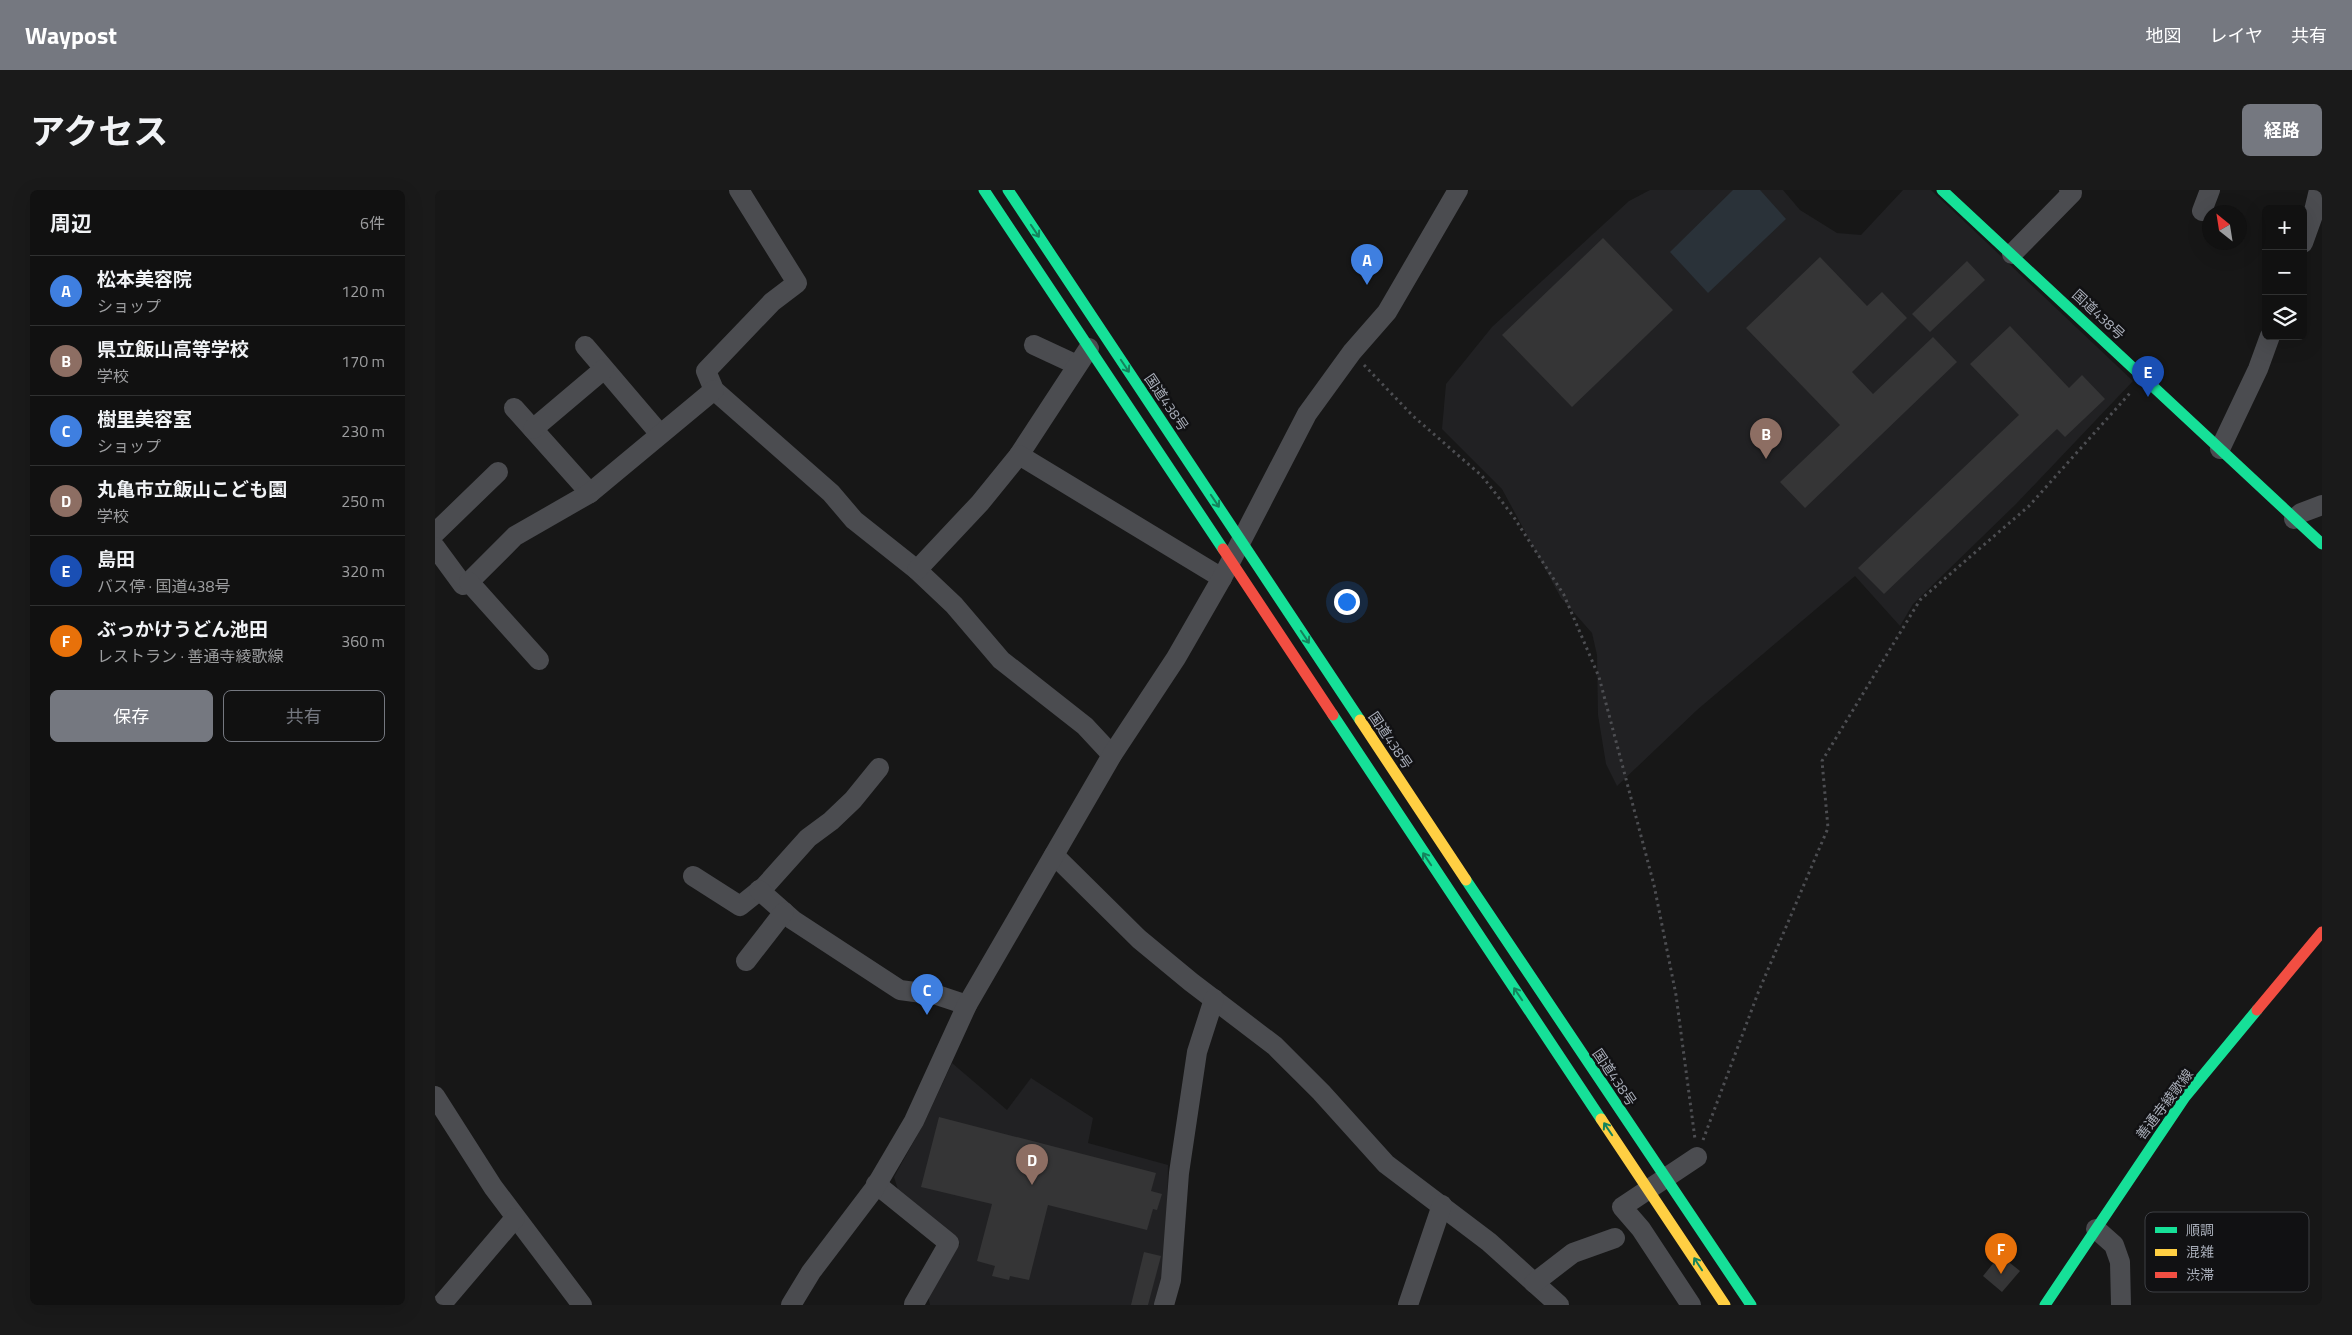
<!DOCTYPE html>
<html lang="ja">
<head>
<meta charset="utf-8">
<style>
  body { margin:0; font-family:"Titillium Web","Noto Sans JP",sans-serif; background:#1a1a1a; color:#f1f3f6 }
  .controls { position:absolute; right:15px; top:15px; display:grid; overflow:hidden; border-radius:8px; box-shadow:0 5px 20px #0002 }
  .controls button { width:45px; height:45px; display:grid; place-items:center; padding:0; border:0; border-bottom:1px solid #303131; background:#111; color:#f1f3f6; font:25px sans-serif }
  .compass { position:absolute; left:1767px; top:15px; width:45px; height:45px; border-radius:50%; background:#111; box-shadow:0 5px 20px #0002; rotate:330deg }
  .you { position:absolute; left:911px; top:411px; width:18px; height:18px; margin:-12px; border:4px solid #fff; border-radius:50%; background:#1a73e8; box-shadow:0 0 0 8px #1a73e833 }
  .badge { display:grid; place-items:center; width:32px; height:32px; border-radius:50%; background:#757880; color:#fff; font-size:16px; font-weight:700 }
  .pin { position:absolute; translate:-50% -41px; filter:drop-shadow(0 1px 2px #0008) }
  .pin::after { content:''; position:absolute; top:26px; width:18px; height:15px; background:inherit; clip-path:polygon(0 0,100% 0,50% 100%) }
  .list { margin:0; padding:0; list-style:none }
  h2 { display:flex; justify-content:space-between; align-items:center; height:65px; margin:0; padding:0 20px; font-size:21px }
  h2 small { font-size:16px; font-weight:400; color:#9c9d9f }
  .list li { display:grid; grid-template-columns:32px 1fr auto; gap:15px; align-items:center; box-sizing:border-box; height:70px; padding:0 20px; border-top:1px solid #303131 }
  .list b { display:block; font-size:19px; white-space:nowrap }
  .list p { margin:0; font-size:16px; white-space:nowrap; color:#9c9d9f }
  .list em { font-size:16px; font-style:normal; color:#9c9d9f }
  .actions { display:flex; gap:10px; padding:15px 20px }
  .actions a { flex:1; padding:11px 0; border:1px solid #757880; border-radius:8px; text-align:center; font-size:18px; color:#757880 }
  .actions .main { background:#757880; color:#fff }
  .icon { flex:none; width:28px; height:28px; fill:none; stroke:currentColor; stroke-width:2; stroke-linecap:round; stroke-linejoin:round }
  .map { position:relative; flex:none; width:1887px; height:1115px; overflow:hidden; border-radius:8px }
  header { display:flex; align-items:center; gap:30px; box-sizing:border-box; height:70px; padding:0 25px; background:#757880; color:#fff }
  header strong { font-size:24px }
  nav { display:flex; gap:28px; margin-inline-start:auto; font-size:18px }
  .intro { display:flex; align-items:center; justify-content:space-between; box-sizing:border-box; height:120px; padding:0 30px }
  h1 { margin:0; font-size:35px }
  .button { padding:12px 22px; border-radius:8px; background:#757880; color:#fff; font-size:18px; font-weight:700 }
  main { display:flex; gap:30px; padding:0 30px }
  aside { flex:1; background:#111; border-radius:8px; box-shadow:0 5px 20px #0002 }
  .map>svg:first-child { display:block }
  .built { fill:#212123 }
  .water { fill:#2a3239 }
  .building { fill:#353536 }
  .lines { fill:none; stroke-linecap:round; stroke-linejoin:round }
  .path { stroke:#4d4e52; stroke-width:3; stroke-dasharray:2.5 4; stroke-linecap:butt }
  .street { stroke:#4b4c50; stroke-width:20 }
  .fast { stroke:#16e098; stroke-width:11 }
  .slow { stroke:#ffcf43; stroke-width:11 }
  .jam { stroke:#f24e42; stroke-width:11 }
  .oneway { stroke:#14835c }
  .labels { text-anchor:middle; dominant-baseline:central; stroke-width:5; stroke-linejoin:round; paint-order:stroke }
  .street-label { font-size:14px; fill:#a8adb8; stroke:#111113 }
  .key { fill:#111113; stroke:#3e4045; stroke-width:1 }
  .key-label { font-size:14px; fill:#a8adb8 }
</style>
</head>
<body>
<header>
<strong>Waypost</strong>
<nav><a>地図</a><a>レイヤ</a><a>共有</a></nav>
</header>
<div class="intro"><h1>アクセス</h1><a class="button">経路</a></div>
<main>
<aside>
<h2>周辺<small>6件</small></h2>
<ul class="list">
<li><span class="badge" style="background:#3f7fe0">A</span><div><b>松本美容院</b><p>ショップ</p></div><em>120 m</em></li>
<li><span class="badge" style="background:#8d6e63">B</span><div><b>県立飯山高等学校</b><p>学校</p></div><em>170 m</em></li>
<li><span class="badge" style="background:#3f7fe0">C</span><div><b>樹里美容室</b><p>ショップ</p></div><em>230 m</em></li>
<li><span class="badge" style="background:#8d6e63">D</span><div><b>丸亀市立飯山こども園</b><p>学校</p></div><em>250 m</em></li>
<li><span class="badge" style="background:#1a4fb4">E</span><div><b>島田</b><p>バス停 · 国道438号</p></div><em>320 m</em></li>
<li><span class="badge" style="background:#e8710a">F</span><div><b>ぶっかけうどん池田</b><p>レストラン · 善通寺綾歌線</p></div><em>360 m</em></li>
</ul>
<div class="actions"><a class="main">保存</a><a>共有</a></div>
</aside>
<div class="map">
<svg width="1887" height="1115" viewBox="0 0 1887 1115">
  <rect width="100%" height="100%" fill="#171717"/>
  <g class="built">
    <polygon points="1215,0 1348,0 1365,20 1402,43 1426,45 1468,0 1496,0 1698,191 1581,314 1478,414 1465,436 1420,386 1262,520 1182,596 1171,574 1163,525 1162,465 1157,443 1126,408 1067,299 1007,239 1011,194 1057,137 1194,11"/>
    <polygon points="517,873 572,920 596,888 658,928 653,953 733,975 732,1044 727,1093 722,1115 495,1115 492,1101 525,1054 464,1003 459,987 489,933"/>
  </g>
  <polygon class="water" points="1298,0 1325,0 1351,29 1273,103 1235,62"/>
  <g class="building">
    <polygon points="1168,48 1238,120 1137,217 1067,145"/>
    <polygon points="1385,67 1432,116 1447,102 1472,128 1417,182 1438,204 1498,147 1522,172 1370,318 1345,292 1405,235 1311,138"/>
    <polygon points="1532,71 1550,90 1495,142 1477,124"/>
    <polygon points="1575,136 1634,198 1647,185 1670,209 1630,247 1622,239 1449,404 1423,378 1584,225 1535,174"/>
    <polygon points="504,927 721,983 716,1001 727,1004 722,1020 718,1019 712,1040 613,1015 594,1090 575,1086 574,1090 557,1086 560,1076 542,1071 557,1014 486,997"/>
    <polygon points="709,1062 726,1066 713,1115 696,1115"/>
    <polygon points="1565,1065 1585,1081 1567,1102 1548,1086"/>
  </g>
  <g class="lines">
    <g class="path">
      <polyline points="929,175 978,226 1047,286 1078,326 1129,405 1164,487 1219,695 1241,805 1260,949"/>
      <polyline points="1268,950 1323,803 1393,638 1387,571 1485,410 1594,316 1696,202"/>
    </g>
    <g class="street">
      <polyline points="304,0 362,93 337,112 271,181 279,200 396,303 419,330 482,380 519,415 566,470 650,536 677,565"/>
      <polyline points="1767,21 1775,0"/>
      <polyline points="1868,53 1878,25 1884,0"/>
      <polyline points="1577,64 1637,3 1634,0"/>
      <polyline points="599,155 642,175"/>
      <polyline points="150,156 225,244"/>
      <polyline points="79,218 155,303"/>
      <polyline points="98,239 169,179"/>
      <polyline points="1785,259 1823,179 1835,146"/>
      <polyline points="584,265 654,158"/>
      <polyline points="1859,329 1866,323 1887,315"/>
      <polyline points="0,343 63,282"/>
      <polyline points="0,357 28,395 34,392 80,346 155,303 279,200"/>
      <polyline points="482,380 545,313 584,265 787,388"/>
      <polyline points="34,392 104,470"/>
      <polyline points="619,665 704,749 756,792 840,856 886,902 951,974 1054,1052 1124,1115"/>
      <polyline points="258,686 305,716 330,696 373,648 396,631 418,610 444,578"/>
      <polyline points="324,700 358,730 465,800 502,805 532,815"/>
      <polyline points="311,771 349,722"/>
      <polyline points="0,906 58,997 147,1115"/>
      <polyline points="441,994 514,1053 479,1114 480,1115"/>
      <polyline points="1661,1039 1679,1055 1685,1072 1686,1115"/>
      <polyline points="1099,1093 1138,1063 1180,1048"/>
      <polyline points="6,1115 80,1028"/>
      <polyline points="356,1115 376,1082 439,999 479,931 532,815 677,565 741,468 787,388 872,224 917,162 952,122 1023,0"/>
      <polyline points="729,1115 736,1090 744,983 762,862 779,809"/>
      <polyline points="973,1115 1007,1015"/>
      <polyline points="1256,1115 1206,1039 1187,1017 1262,967"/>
    </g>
    <g class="fast">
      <polyline points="549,0 788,359"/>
      <polyline points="573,0 925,530"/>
      <polyline points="1507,0 1887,354"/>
      <polyline points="898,525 1166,929"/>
      <polyline points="1031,690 1316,1115"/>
      <polyline points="1610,1115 1750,907 1822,820"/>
    </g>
    <g class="slow">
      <polyline points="925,530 1031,690"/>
      <polyline points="1166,929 1290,1115"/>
    </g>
    <g class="jam">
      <polyline points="788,359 898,525"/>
      <polyline points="1822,820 1887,742"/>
    </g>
  </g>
  <defs><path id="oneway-shaft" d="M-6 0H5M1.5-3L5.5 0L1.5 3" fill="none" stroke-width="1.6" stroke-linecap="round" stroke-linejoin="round" transform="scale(1.25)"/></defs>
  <g class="oneway">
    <use href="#oneway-shaft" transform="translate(600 41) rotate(56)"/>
    <use href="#oneway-shaft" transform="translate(690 176) rotate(56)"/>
    <use href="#oneway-shaft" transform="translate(780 311) rotate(56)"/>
    <use href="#oneway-shaft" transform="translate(870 447) rotate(56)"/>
    <use href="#oneway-shaft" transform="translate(992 669) rotate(-124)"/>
    <use href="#oneway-shaft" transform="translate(1083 804) rotate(-124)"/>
    <use href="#oneway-shaft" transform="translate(1173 939) rotate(-124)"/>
    <use href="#oneway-shaft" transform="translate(1263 1074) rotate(-123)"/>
  </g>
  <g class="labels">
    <g class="street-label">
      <text transform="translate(1664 124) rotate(43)">国道438号</text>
      <text transform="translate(732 212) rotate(56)">国道438号</text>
      <text transform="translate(956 550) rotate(56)">国道438号</text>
      <text transform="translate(1180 887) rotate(56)">国道438号</text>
      <text transform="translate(1729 914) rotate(-53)">善通寺綾歌線</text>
    </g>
  </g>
  <rect x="1710" y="1022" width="164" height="80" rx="8" class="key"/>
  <rect x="1720" y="1037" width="22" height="6" fill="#16e098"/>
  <rect x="1720" y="1059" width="22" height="7" fill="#ffcf43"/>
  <rect x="1720" y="1082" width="22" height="6" fill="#f24e42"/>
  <g class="key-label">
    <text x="1751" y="1045">順調</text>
    <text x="1751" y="1067">混雑</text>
    <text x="1751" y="1090">渋滞</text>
  </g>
</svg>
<div class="controls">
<button>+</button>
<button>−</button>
<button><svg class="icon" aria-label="layers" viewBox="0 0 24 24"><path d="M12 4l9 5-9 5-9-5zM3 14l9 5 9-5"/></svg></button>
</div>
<svg class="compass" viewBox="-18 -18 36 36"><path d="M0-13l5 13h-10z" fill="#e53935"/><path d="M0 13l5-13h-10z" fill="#9c9d9f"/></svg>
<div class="you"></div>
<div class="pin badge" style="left:932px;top:95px;background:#3f7fe0">A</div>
<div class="pin badge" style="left:1331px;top:269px;background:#8d6e63">B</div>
<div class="pin badge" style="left:492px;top:825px;background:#3f7fe0">C</div>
<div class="pin badge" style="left:597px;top:995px;background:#8d6e63">D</div>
<div class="pin badge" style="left:1713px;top:207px;background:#1a4fb4">E</div>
<div class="pin badge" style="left:1566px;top:1084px;background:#e8710a">F</div>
</div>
</main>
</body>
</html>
